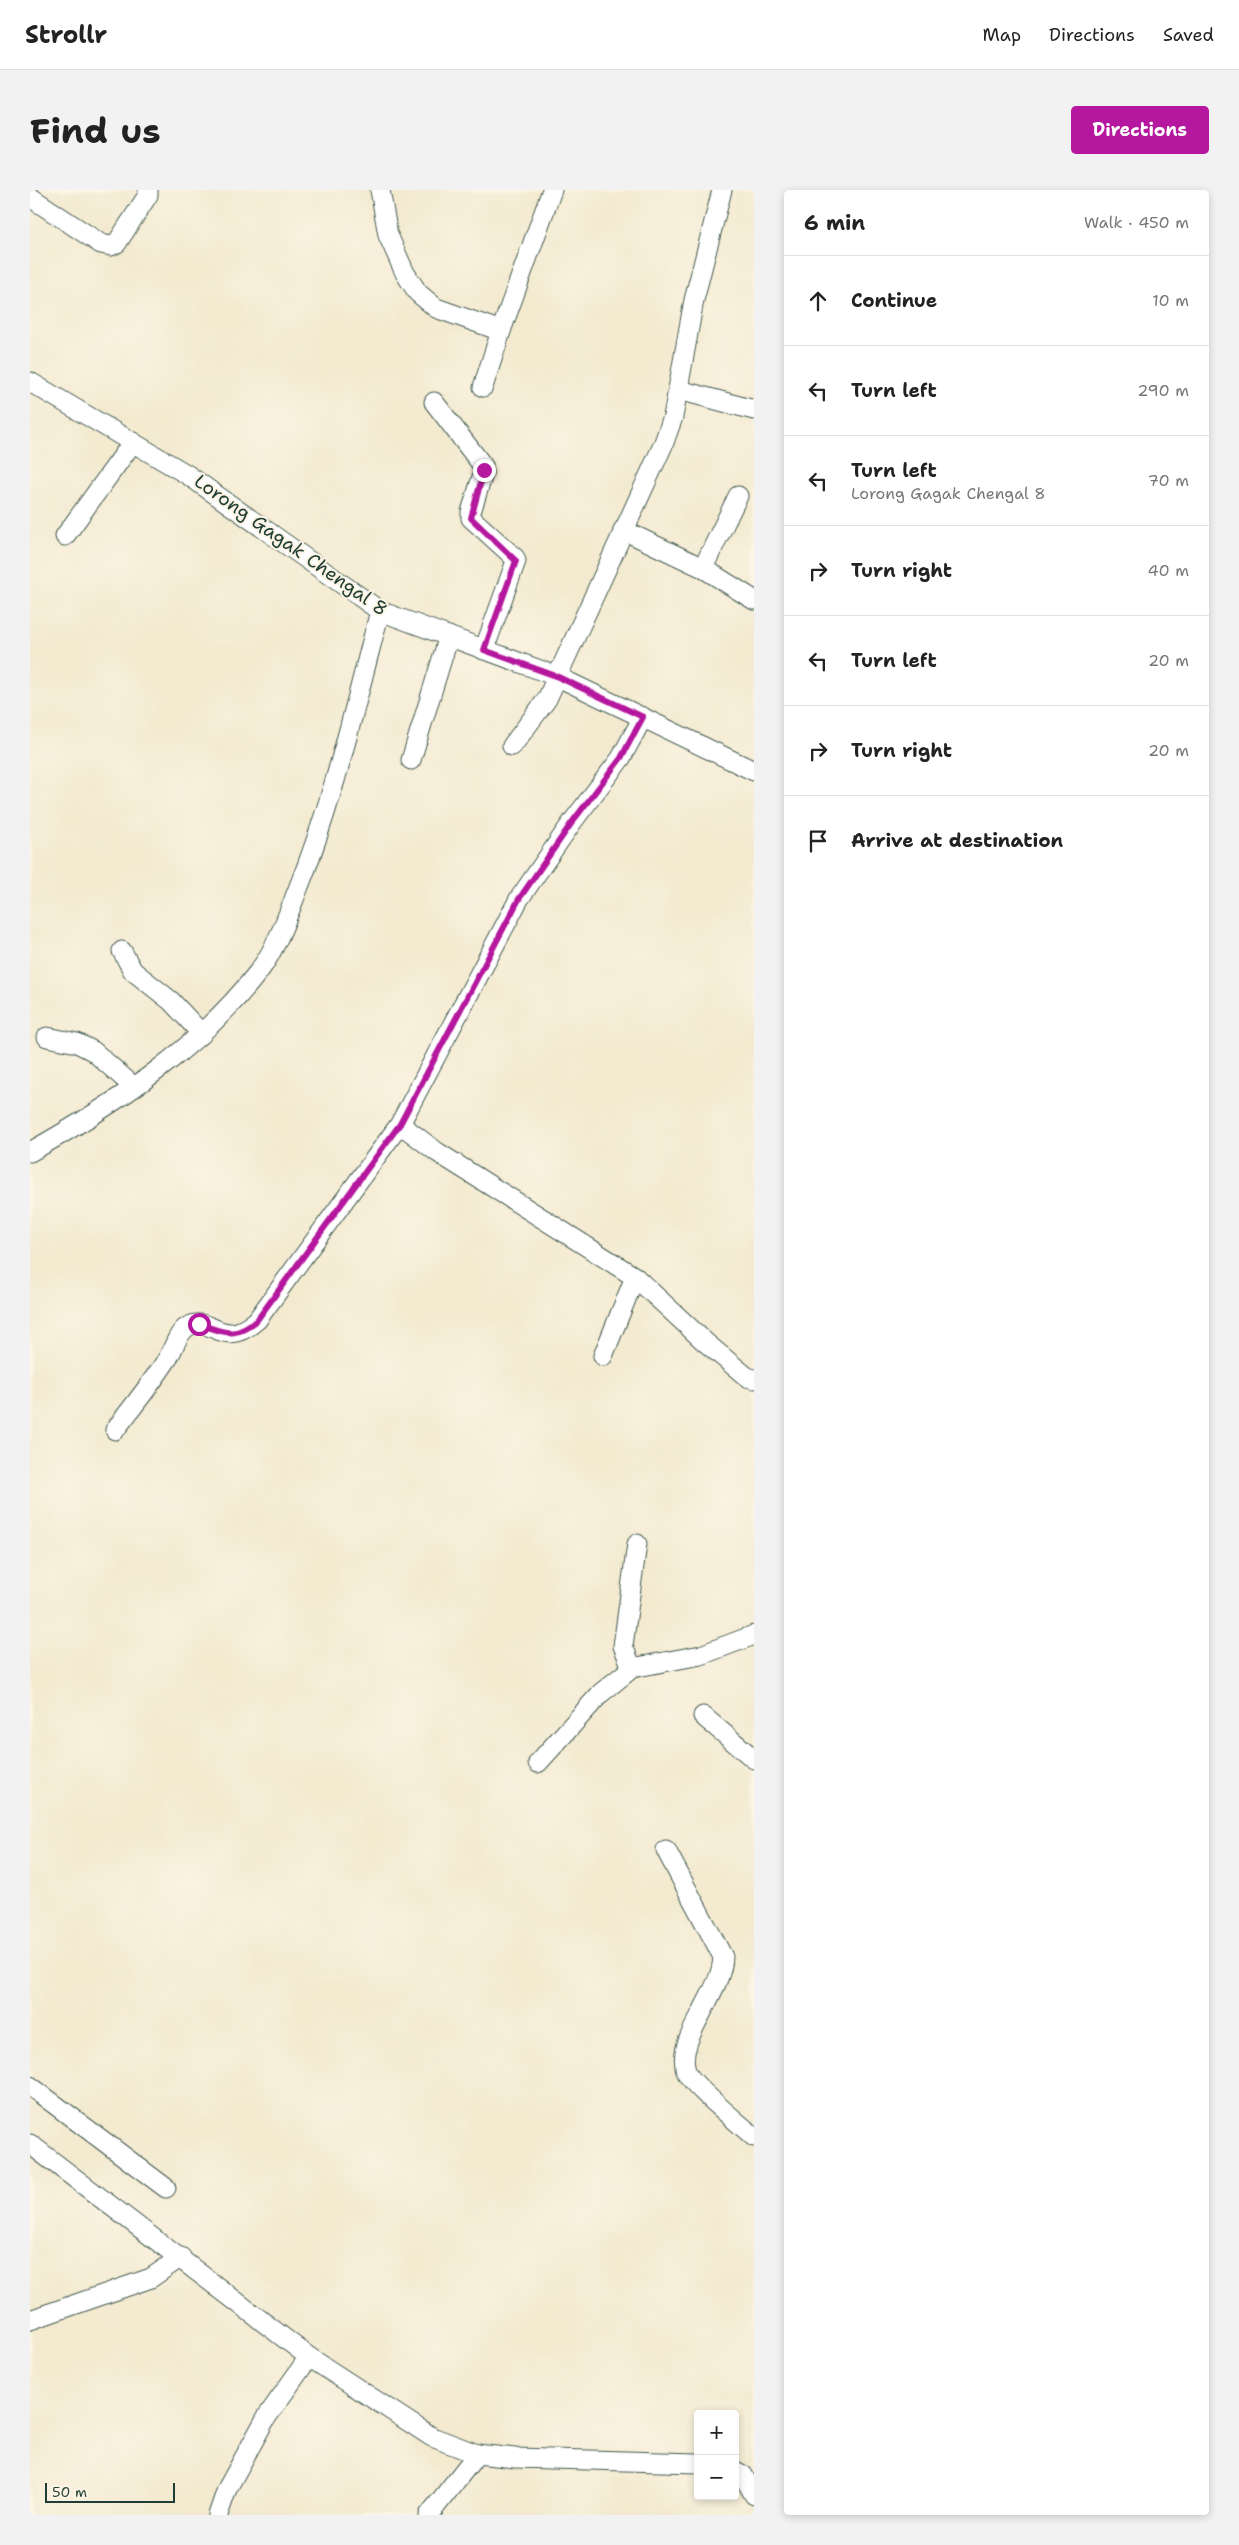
<!DOCTYPE html>
<html lang="en">
<head>
<meta charset="utf-8">
<style>
  body { margin:0; font-family:"Shantell Sans",sans-serif; background:#f2f2f2; color:#222 }
  .controls { position:absolute; right:15px; bottom:15px; display:grid; overflow:hidden; border-radius:5px; box-shadow:0 2px 8px #0003 }
  .controls button { width:45px; height:45px; display:grid; place-items:center; padding:0; border:0; border-bottom:1px solid #e0e0e0; background:#fff; color:#222; font:25px sans-serif }
  .scale { position:absolute; left:15px; bottom:12px; width:130px; box-sizing:border-box; padding-left:5px; border:2px solid #1f3d34; border-top:0; font-size:14px; line-height:18px; white-space:nowrap; color:#1f3d34; -webkit-text-stroke:4px #fcf5e5; paint-order:stroke }
  .stop { position:absolute; width:15px; height:15px; margin:-11px; border:4px solid #b5179e; border-radius:50%; background:#fff }
  .stop.end { background:#b5179e; border-color:#fff; box-shadow:0 1px 5px #0008 }
  .list { margin:0; padding:0; list-style:none }
  h2 { display:flex; justify-content:space-between; align-items:center; height:65px; margin:0; padding:0 20px; font-size:21px }
  h2 small { font-size:16px; font-weight:400; color:#767676 }
  .list li { display:grid; grid-template-columns:32px 1fr auto; gap:15px; align-items:center; box-sizing:border-box; height:90px; padding:0 20px; border-top:1px solid #e0e0e0 }
  .list b { display:block; font-size:19px; white-space:nowrap }
  .list p { margin:0; font-size:16px; white-space:nowrap; color:#767676 }
  .list em { font-size:16px; font-style:normal; color:#767676 }
  .icon { flex:none; width:28px; height:28px; fill:none; stroke:currentColor; stroke-width:2; stroke-linecap:round; stroke-linejoin:round }
  .map { position:relative; flex:none; width:724px; height:2325px; overflow:hidden; border-radius:5px }
  header { display:flex; align-items:center; gap:30px; box-sizing:border-box; height:70px; padding:0 25px; background:#fff; border-bottom:1px solid #e0e0e0 }
  header strong { font-size:24px }
  nav { display:flex; gap:28px; margin-inline-start:auto; font-size:18px }
  .intro { display:flex; align-items:center; justify-content:space-between; box-sizing:border-box; height:120px; padding:0 30px }
  h1 { margin:0; font-size:35px }
  .button { padding:12px 22px; border-radius:5px; background:#b5179e; color:#fff; font-size:18px; font-weight:700 }
  main { display:flex; gap:30px; padding:0 30px }
  aside { flex:1; background:#fff; border-radius:5px; box-shadow:0 2px 8px #0003 }
  .map>svg:first-child { display:block }
  .lines { fill:none; stroke-linecap:round; stroke-linejoin:round }
  .minor-casing { stroke:#3f574b; stroke-width:21 }
  .minor { stroke:#fff; stroke-width:19 }
  .route { stroke:#b5179e; stroke-width:6 }
  .labels { text-anchor:middle; dominant-baseline:central; stroke-width:4; stroke-linejoin:round; paint-order:stroke }
  .street-label { font-size:19px; fill:#1f3d34; stroke:#fcf5e5 }
</style>
</head>
<body>
<header>
<strong>Strollr</strong>
<nav><a>Map</a><a>Directions</a><a>Saved</a></nav>
</header>
<div class="intro"><h1>Find us</h1><a class="button">Directions</a></div>
<main>
<div class="map">
<svg width="724" height="2325" viewBox="0 0 724 2325">
  <rect width="100%" height="100%" fill="#fcf5e5"/>
  <filter id="ink" filterUnits="userSpaceOnUse"><feTurbulence type="fractalNoise" baseFrequency=".02" numOctaves="2"/><feDisplacementMap in="SourceGraphic" scale="10" xChannelSelector="R" yChannelSelector="G"/><feConvolveMatrix kernelMatrix="1 2 1 2 8 2 1 2 1" color-interpolation-filters="sRGB"/></filter>
  <filter id="wash" filterUnits="userSpaceOnUse"><feTurbulence type="fractalNoise" baseFrequency=".0096" numOctaves="4" result="noise"/><feDisplacementMap in="SourceGraphic" scale="20" xChannelSelector="R" yChannelSelector="G"/><feGaussianBlur stdDeviation="1.12" result="paint"/><feColorMatrix in="noise" values="0 0 0 0 0 0 0 0 0 0 0 0 0 0 0 0 0 1.4 0 .05"/><feComposite in="paint" operator="in"/></filter>
  <g filter="url(#wash)">
    <rect width="100%" height="100%" fill="#f3ead0"/>
  </g>
  <g filter="url(#ink)">
    <g class="lines">
      <g class="minor-casing">
        <g id="minor">
          <polyline points="350,0 358,45 375,83 388,103 406,118 471,141 522,0"/>
          <polyline points="0,7 71,54 81,56 87,53 118,5 118,0"/>
          <polyline points="0,192 158,285 350,421 526,486 724,581"/>
          <polyline points="453,197 471,141"/>
          <polyline points="649,200 724,220"/>
          <polyline points="404,212 453,276 453,284 441,322 441,328 485,368 486,371 454,460"/>
          <polyline points="593,340 673,378 724,410"/>
          <polyline points="35,346 103,252"/>
          <polyline points="673,378 708,306"/>
          <polyline points="482,556 517,509 633,255 643,227 664,110 692,0"/>
          <polyline points="381,570 419,446"/>
          <polyline points="92,761 103,781 141,811 172,844"/>
          <polyline points="17,847 47,853 63,861 104,897"/>
          <path d="M 0,962 C 84,915 170,858 229,781 C 247,757 257,727 268,699 C 304,610 325,514 350,421"/>
          <polyline points="605,1087 675,1152 717,1187 724,1189"/>
          <polyline points="573,1166 605,1087 407,962 370,934 489,709 543,631 591,568 613,527"/>
          <path d="M 85,1240 C 103,1216 122,1193 138,1168 C 144,1158 148,1141 159,1136 C 182,1125 192,1161 227,1130 L 370,934"/>
          <polyline points="607,1354 593,1456 602,1478 671,1465 724,1445"/>
          <polyline points="673,1526 724,1569"/>
          <polyline points="508,1573 571,1503 602,1478"/>
          <path d="M 636,1660 L 693,1767 C 692,1785 683,1800 675,1816 C 666,1835 649,1859 656,1881 C 661,1895 711,1935 724,1947"/>
          <polyline points="0,1896 136,1998"/>
          <polyline points="0,1954 279,2167 402,2247 447,2264 485,2268 668,2273"/>
          <polyline points="0,2130 121,2088 151,2067"/>
          <polyline points="705,2281 713,2285 724,2305"/>
          <polyline points="188,2325 197,2299 236,2228 279,2167"/>
          <polyline points="399,2325 447,2264"/>
        </g>
      </g>
      <use href="#minor" class="minor"/>
    </g>
  </g>
  <g class="lines" filter="url(#ink)">
    <path class="route" d="M 169,1134 C 194,1142 205,1150 227,1130 L 370,934 L 489,709 L 543,631 L 591,568 L 613,527 L 526,486 L 454,460 L 486,371 L 441,328 L 454,280"/>
  </g>
  <g class="labels">
    <g class="street-label">
      <text transform="translate(261 355) rotate(35)">Lorong Gagak Chengal 8</text>
    </g>
  </g>
</svg>
<div class="controls">
<button>+</button>
<button>−</button>
</div>
<div class="scale">50 m</div>
<div class="stop" style="left:169px;top:1134px"></div>
<div class="stop end" style="left:454px;top:280px"></div>
</div>
<aside>
<h2>6 min<small>Walk · 450 m</small></h2>
<ul class="list">
<li><svg class="icon" aria-label="ahead" viewBox="0 0 24 24"><path d="M12 20V5M6 11l6-6 6 6"/></svg><div><b>Continue</b></div><em>10 m</em></li>
<li><svg class="icon" aria-label="left" viewBox="0 0 24 24"><path d="M17 20v-9H6M10 6l-5 5 5 5"/></svg><div><b>Turn left</b></div><em>290 m</em></li>
<li><svg class="icon" aria-label="left" viewBox="0 0 24 24"><path d="M17 20v-9H6M10 6l-5 5 5 5"/></svg><div><b>Turn left</b><p>Lorong Gagak Chengal 8</p></div><em>70 m</em></li>
<li><svg class="icon" aria-label="right" viewBox="0 0 24 24"><path d="M7 20v-9h11M14 6l5 5-5 5"/></svg><div><b>Turn right</b></div><em>40 m</em></li>
<li><svg class="icon" aria-label="left" viewBox="0 0 24 24"><path d="M17 20v-9H6M10 6l-5 5 5 5"/></svg><div><b>Turn left</b></div><em>20 m</em></li>
<li><svg class="icon" aria-label="right" viewBox="0 0 24 24"><path d="M7 20v-9h11M14 6l5 5-5 5"/></svg><div><b>Turn right</b></div><em>20 m</em></li>
<li><svg class="icon" aria-label="arrive" viewBox="0 0 24 24"><path d="M6 21V4h12l-3 4 3 4H6"/></svg><div><b>Arrive at destination</b></div></li>
</ul>
</aside>
</main>
</body>
</html>
